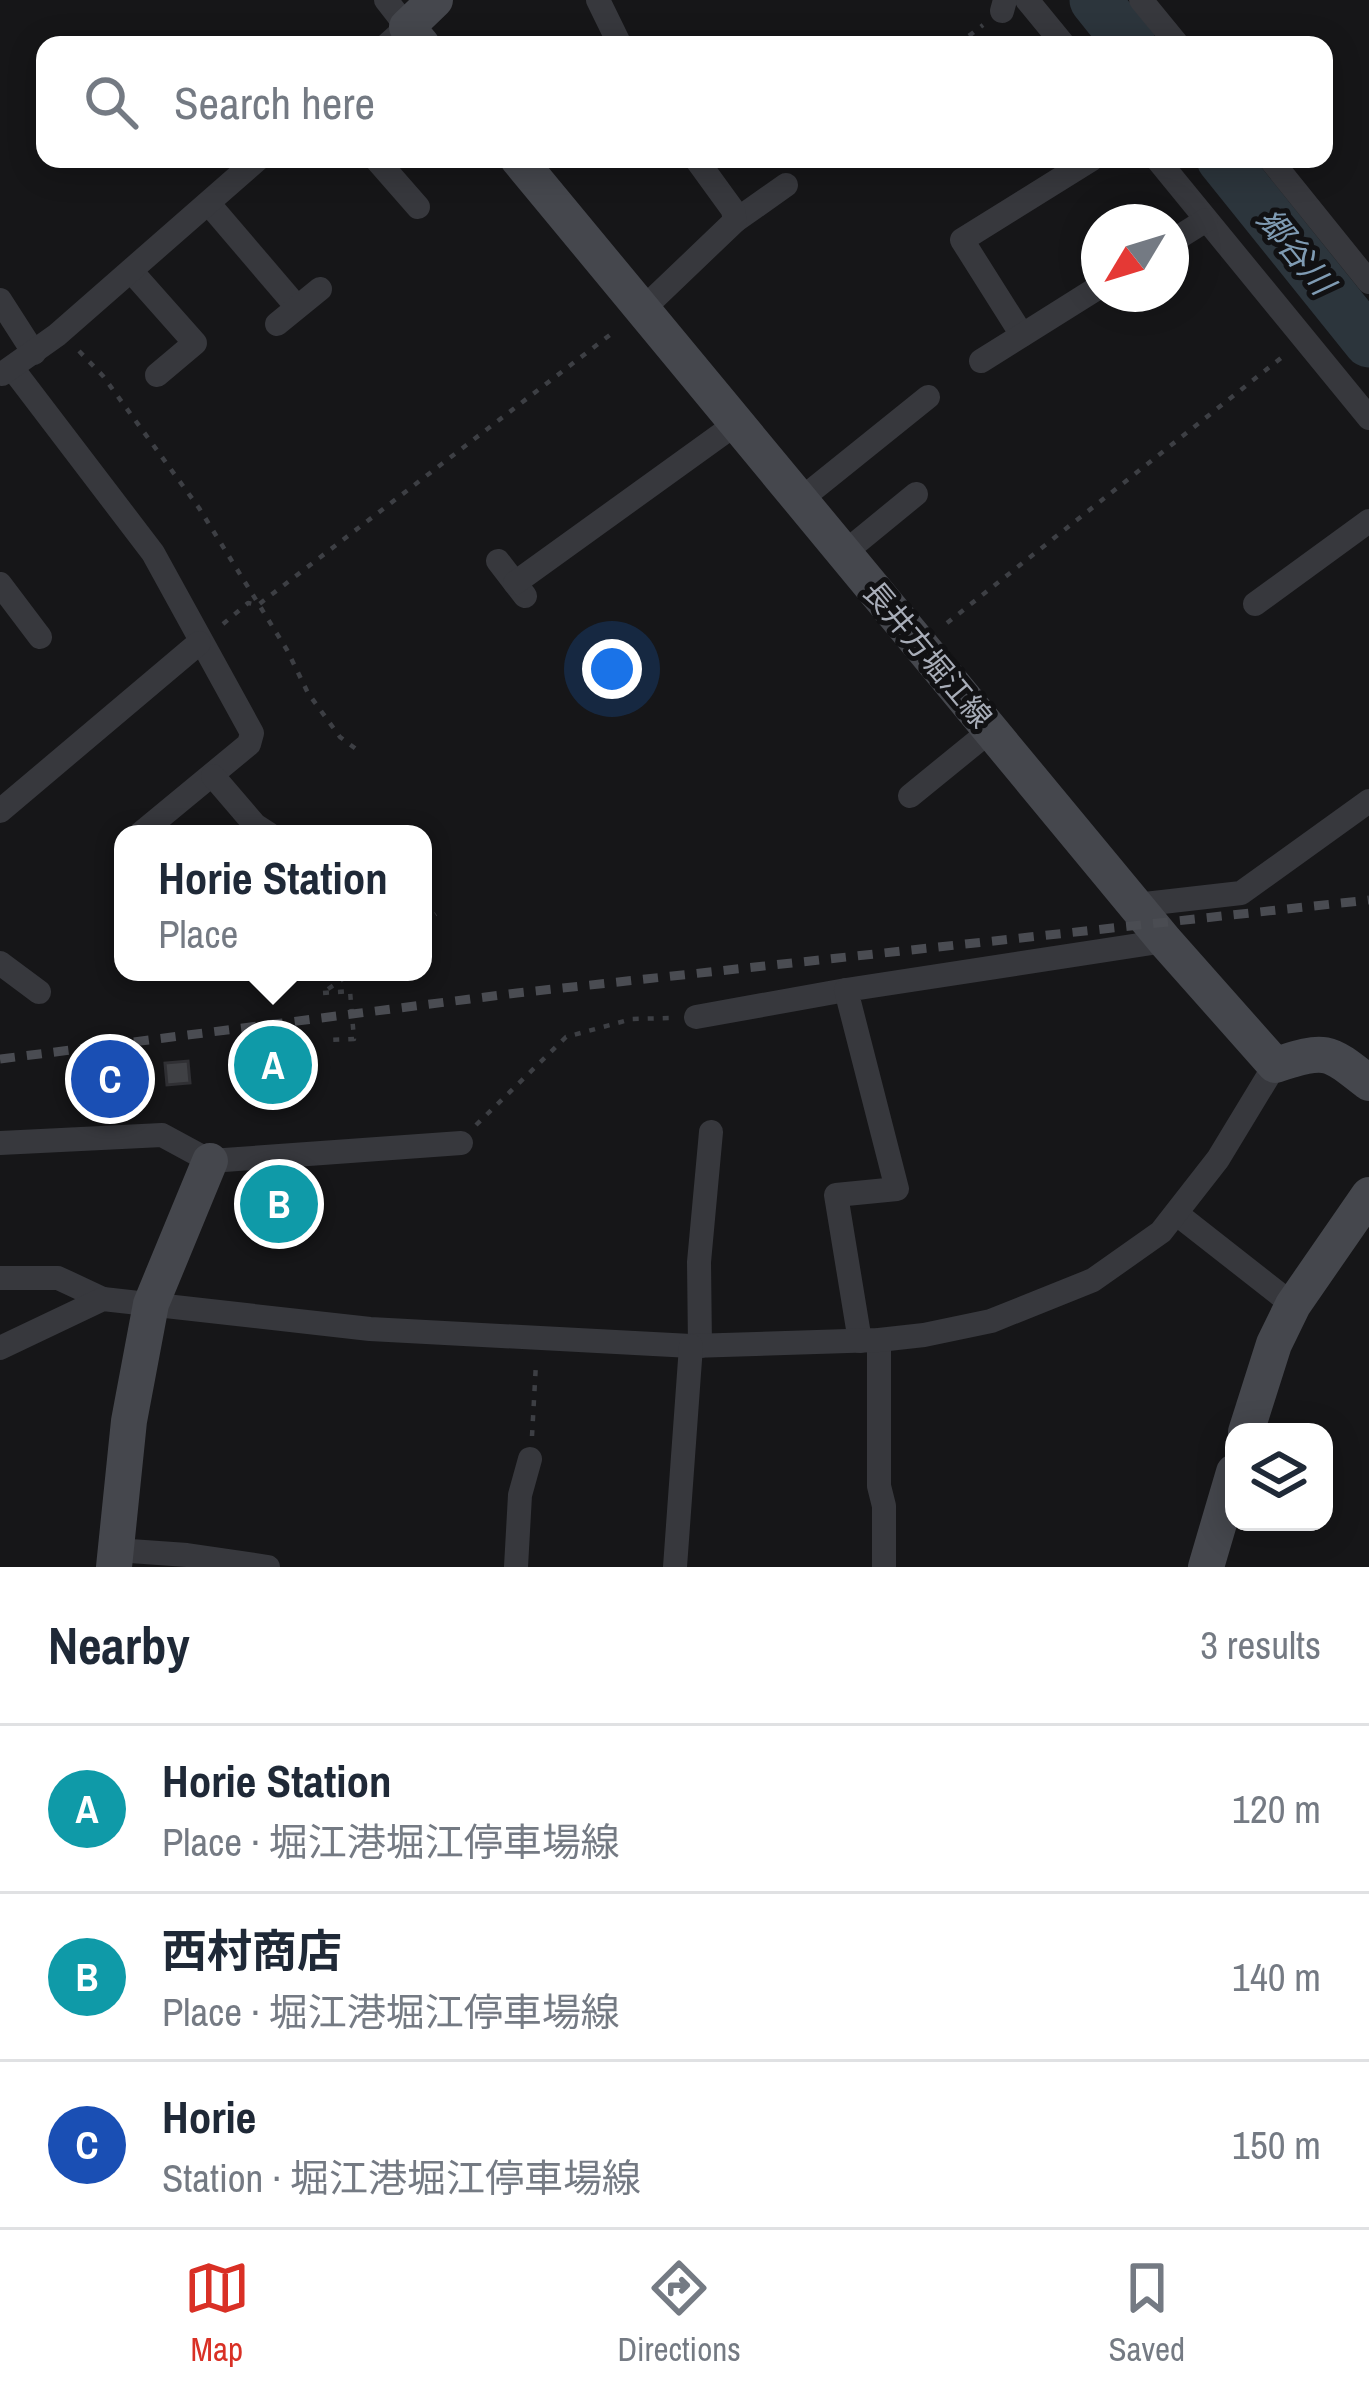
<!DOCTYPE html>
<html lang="en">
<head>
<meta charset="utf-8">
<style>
  body { margin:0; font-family:"Archivo Narrow","Noto Sans JP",sans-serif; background:#f2f2f3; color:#1f2937 }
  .controls { position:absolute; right:36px; bottom:36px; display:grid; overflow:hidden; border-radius:24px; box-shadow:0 6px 30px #0003 }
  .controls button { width:108px; height:108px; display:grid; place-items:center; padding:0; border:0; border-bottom:3px solid #e0e1e3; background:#fff; color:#1f2937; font:60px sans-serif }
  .compass { position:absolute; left:1081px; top:204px; width:108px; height:108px; border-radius:50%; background:#fff; box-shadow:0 6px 30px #0003; rotate:232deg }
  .you { position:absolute; left:612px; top:669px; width:42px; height:42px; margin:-30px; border:9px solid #fff; border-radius:50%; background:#1a73e8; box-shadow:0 0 0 18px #1a73e833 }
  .badge { display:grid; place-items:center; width:78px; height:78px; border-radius:50%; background:#d93025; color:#fff; font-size:39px; font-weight:700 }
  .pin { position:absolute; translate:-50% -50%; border:6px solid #fff; box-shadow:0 3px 12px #0006 }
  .popup { position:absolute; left:114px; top:825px; width:318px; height:156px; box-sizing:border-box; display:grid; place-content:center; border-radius:24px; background:#fff; filter:drop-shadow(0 3px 9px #0005); font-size:39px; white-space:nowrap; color:#747a83 }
  .popup b { font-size:45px; color:#1f2937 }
  .popup::after { content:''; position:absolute; left:50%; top:100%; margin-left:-24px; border:24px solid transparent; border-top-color:#fff }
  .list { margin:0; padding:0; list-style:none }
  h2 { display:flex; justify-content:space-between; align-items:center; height:156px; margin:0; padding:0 48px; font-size:51px }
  h2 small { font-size:39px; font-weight:400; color:#747a83 }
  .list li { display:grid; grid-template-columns:78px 1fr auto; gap:36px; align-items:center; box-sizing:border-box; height:168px; padding:0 48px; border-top:3px solid #e0e1e3 }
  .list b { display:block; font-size:45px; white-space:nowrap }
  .list p { margin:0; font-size:39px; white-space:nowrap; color:#747a83 }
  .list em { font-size:39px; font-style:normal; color:#747a83 }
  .icon { flex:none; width:66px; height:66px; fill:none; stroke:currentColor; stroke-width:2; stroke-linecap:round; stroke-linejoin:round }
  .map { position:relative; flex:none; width:1369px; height:1567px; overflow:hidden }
  .search { position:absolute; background:#fff; box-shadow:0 6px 30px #0003; left:36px; right:36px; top:36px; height:132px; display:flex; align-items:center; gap:30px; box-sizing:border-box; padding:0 42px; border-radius:24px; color:#747a83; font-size:45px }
  .sheet { height:660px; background:#fff }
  nav { display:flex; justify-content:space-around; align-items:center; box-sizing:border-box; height:168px; border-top:3px solid #e0e1e3; background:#fff; font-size:33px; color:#747a83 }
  nav a { display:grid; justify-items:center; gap:6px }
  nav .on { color:#d93025 }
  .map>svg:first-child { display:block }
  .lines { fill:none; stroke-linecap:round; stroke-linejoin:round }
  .river { stroke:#2c353c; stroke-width:51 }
  .building { fill:#404145; stroke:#303034; stroke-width:3 }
  .path { stroke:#3d3f44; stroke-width:4.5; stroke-dasharray:6 9; stroke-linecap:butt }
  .minor { stroke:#37383d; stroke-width:24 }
  .secondary { stroke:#45474d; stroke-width:36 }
  .rail { stroke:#4a4c52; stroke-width:9; stroke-dasharray:15 12; stroke-linecap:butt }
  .labels { text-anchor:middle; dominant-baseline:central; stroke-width:10; stroke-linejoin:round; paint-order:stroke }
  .street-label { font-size:30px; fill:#a8adb8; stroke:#111113 }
  .water-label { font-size:33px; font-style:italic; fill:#7f9bb3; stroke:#111113 }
</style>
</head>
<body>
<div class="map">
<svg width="1369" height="1567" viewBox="0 0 1369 1567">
  <rect width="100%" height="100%" fill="#161618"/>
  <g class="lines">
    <g class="river">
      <polyline points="1095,0 1131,45"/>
      <polyline points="1222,159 1369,342"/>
    </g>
  </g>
  <g class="building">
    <polygon points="288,1057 290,1069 257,1073 256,1061"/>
    <polygon points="188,1061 190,1083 167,1085 165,1063"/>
    <polygon points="118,1074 120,1097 83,1100 81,1077"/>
    <polygon points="249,1179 318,1200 309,1228 240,1208"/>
  </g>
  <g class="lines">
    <g class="path">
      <polyline points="957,45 983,25"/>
      <polyline points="79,351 103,376 199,508 287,650 308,693 340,737 360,752"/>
      <polyline points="947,623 1286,354"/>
      <polyline points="223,624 248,603 258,605 615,331"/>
      <polyline points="423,923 436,914"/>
      <polyline points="328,989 353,972"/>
      <polyline points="323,993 350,991 354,1039 327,1040"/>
      <polyline points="476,1125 566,1037 632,1019 672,1018"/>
      <polyline points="532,1436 536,1363"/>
    </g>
    <g class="minor">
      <polyline points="386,0 407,27 387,45"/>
      <polyline points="598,0 620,45"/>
      <polyline points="1027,0 1064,45"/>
      <polyline points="1141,0 1178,45"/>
      <polyline points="1002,11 1005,0"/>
      <polyline points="376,159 418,207"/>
      <polyline points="1157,159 1369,418"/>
      <polyline points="1270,159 1369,282"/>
      <polyline points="209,204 297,307"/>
      <polyline points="735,221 786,185"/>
      <polyline points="1171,242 1206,220"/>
      <polyline points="132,272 195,343 157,375"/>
      <polyline points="0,300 34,353"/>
      <polyline points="643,309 735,221 733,210 696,159"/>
      <polyline points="277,324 320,289"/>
      <polyline points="1022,335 962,240 1092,159"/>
      <polyline points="981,361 1099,287"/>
      <polyline points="12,368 153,553 252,733 249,744 140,834"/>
      <polyline points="2,374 57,335 258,159"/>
      <polyline points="800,500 928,397"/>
      <polyline points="844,553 916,494"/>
      <polyline points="498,561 525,596"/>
      <polyline points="515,583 737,423"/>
      <polyline points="0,584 40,637"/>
      <polyline points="1255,604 1369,521"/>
      <polyline points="213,776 255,825 269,834"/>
      <polyline points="910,796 991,730"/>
      <polyline points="0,811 199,643"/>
      <polyline points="1136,905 1241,893 1369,801"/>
      <polyline points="0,963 39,992"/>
      <polyline points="696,1017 846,990"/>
      <polyline points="0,1143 162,1135 210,1161 461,1143"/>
      <polyline points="1177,1214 1293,1305"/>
      <polyline points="0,1278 58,1278 103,1299"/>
      <polyline points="879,1340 879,1486 884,1506 884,1567"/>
      <polyline points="860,1341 836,1195 897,1189 846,990 1165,941"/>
      <polyline points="700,1346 699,1262 711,1132"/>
      <polyline points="0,1348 103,1299 370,1329 691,1346 879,1340 924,1335 991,1321 1093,1280 1161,1232 1218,1159 1275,1065"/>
      <polyline points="116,1550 187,1555 268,1567"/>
      <polyline points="516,1567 520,1495 530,1459"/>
      <polyline points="675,1567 691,1346"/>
    </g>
    <g class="secondary">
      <polyline points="422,45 407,27 435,0"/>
      <path d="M 518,159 L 1165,941 L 1275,1065 C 1327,1049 1326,1049 1369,1083"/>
      <polyline points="1246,1432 1274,1344 1293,1305 1369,1195"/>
      <polyline points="114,1567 129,1421 151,1304 210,1161"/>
      <polyline points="1206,1567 1234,1472"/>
    </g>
    <polyline class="rail" points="0,1059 517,993 1369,900"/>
  </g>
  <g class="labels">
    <g class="street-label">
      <text transform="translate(928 654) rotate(50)">長井方堀江線</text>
    </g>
    <g class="water-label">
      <text transform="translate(1296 251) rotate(51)">郷谷川</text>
    </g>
  </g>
</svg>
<div class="controls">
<button><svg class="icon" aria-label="layers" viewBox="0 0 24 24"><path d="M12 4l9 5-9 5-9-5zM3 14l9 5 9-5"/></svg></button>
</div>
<svg class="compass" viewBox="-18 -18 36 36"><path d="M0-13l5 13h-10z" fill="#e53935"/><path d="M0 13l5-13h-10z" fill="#747a83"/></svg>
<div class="you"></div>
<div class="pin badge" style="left:273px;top:1065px;background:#0f9aa8">A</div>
<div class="popup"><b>Horie Station</b>Place</div>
<div class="pin badge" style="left:279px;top:1204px;background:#0f9aa8">B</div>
<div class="pin badge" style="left:110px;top:1079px;background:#1a4fb4">C</div>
<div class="search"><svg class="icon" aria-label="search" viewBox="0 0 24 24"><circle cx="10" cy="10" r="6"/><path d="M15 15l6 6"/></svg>Search here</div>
</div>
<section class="sheet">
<h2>Nearby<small>3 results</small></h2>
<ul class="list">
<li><span class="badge" style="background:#0f9aa8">A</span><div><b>Horie Station</b><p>Place · 堀江港堀江停車場線</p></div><em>120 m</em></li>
<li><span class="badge" style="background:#0f9aa8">B</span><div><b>西村商店</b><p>Place · 堀江港堀江停車場線</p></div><em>140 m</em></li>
<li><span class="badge" style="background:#1a4fb4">C</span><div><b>Horie</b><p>Station · 堀江港堀江停車場線</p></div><em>150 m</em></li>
</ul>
</section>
<nav>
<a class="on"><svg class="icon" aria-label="map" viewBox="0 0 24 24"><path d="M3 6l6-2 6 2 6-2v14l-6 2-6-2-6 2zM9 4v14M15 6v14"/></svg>Map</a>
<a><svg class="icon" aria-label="directions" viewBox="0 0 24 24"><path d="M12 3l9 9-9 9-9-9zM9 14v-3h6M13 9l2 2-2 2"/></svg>Directions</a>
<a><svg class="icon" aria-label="saved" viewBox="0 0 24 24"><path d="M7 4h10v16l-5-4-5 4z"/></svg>Saved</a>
</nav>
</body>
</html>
